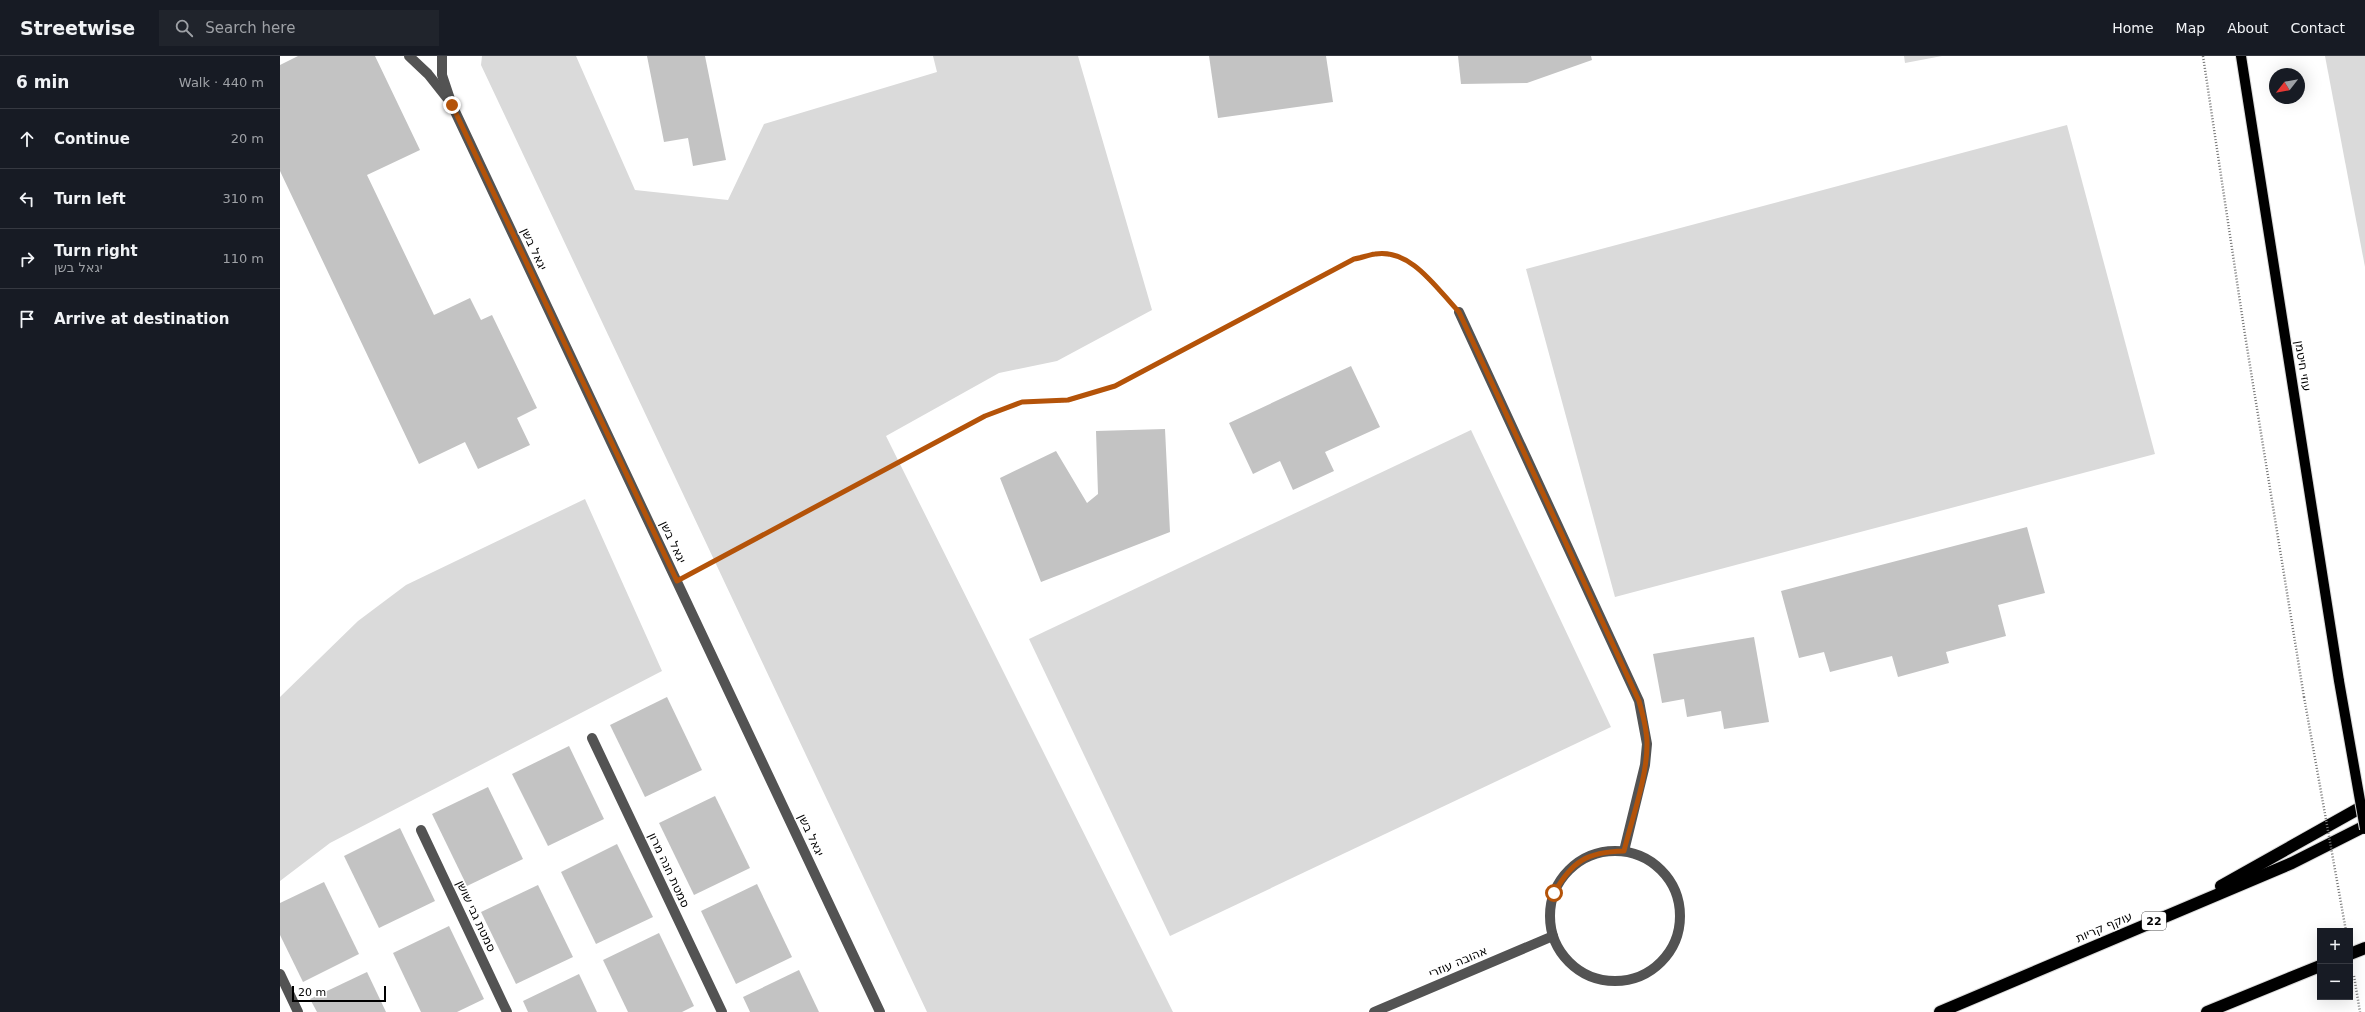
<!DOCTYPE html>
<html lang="en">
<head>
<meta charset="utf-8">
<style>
  body { margin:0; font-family:"DejaVu Sans","Noto Sans Hebrew",sans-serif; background:#20242c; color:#f1f3f6 }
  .controls { position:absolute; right:12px; bottom:12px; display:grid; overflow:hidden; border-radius:0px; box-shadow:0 4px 16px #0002 }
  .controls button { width:36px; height:36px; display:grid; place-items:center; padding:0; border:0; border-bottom:1px solid #363941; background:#171b24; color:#f1f3f6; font:20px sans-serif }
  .compass { position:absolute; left:1989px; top:12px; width:36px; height:36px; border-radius:50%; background:#171b24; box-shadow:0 4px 16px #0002; rotate:239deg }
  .scale { position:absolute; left:12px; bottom:10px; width:94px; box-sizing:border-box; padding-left:4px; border:2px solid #000; border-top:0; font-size:11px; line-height:14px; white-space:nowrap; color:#000; -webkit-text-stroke:3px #fff; paint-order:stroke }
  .stop { position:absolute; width:12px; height:12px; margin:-9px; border:3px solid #b45309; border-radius:50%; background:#fff }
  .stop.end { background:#b45309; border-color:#fff; box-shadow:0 1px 4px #0008 }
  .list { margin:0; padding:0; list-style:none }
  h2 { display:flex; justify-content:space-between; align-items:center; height:52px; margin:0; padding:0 16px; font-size:17px }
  h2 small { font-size:13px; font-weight:400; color:#9ea1a6 }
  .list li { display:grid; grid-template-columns:26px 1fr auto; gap:12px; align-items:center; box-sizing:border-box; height:60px; padding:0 16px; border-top:1px solid #363941 }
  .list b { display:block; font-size:15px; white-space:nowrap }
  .list p { margin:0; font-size:13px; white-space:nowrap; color:#9ea1a6 }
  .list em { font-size:13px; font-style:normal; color:#9ea1a6 }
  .icon { flex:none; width:22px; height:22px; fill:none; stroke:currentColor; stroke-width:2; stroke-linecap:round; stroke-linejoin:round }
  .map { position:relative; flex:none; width:2085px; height:956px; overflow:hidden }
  header { display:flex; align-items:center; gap:24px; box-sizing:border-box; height:56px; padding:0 20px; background:#171b24; border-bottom:1px solid #363941 }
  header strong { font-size:19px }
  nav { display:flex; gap:22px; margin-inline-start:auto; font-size:14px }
  .search { width:280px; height:36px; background:#20242c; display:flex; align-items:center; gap:10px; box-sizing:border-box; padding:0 14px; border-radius:0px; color:#9ea1a6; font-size:15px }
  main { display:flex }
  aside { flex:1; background:#171b24 }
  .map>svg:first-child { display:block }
  .green { fill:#dadada }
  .building { fill:#c3c3c3 }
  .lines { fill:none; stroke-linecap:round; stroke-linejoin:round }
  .major-casing { stroke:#dbdbdb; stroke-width:12 }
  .highway-casing { stroke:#dbdbdb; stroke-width:14 }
  .path { stroke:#757575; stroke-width:2.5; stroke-dasharray:1 2; stroke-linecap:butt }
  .minor { stroke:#535353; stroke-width:10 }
  .major { stroke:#000; stroke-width:10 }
  .highway { stroke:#000; stroke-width:12 }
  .major-bridge-casing { stroke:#dbdbdb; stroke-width:12; stroke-linecap:butt }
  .path-bridge { stroke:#757575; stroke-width:2.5; stroke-dasharray:1 2; stroke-linecap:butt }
  .major-bridge { stroke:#000; stroke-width:10 }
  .route { stroke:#b45309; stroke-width:5 }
  .labels { text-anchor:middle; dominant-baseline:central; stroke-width:3; stroke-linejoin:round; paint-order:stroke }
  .shield { fill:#fff; stroke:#4c4c4c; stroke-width:1 }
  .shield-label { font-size:11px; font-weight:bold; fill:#000 }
  .street-label { font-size:12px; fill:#000; stroke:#fff }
</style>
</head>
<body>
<header>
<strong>Streetwise</strong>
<div class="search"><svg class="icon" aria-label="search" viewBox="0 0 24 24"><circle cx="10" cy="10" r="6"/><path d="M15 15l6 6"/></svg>Search here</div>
<nav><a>Home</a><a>Map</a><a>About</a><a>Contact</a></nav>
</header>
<main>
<aside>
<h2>6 min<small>Walk · 440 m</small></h2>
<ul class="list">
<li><svg class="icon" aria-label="ahead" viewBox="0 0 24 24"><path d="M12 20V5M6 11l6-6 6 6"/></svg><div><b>Continue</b></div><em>20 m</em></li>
<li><svg class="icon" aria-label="left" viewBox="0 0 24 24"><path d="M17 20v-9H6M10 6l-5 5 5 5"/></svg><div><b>Turn left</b></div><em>310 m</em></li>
<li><svg class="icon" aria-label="right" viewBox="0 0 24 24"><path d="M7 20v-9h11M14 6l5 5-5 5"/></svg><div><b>Turn right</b><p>יגאל בשן</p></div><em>110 m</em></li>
<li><svg class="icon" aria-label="arrive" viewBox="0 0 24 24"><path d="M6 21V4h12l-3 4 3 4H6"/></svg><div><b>Arrive at destination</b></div></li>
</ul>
</aside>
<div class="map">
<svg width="2085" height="956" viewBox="0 0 2085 956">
  <rect width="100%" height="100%" fill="#fff"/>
  <g class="green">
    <polygon points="202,0 296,0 355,134 448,144 484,68 657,16 653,0 798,0 872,254 777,305 719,317 606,380 893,956 647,956 201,9"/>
    <polygon points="1624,0 1662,0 1625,7"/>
    <polygon points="2045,0 2085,0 2085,211"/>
    <polygon points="1787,69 1875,398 1335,541 1246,213"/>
    <polygon points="1191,374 1331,671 890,880 749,583"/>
    <polygon points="305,443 382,615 50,787 0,825 0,641 78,565 126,529"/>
  </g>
  <g class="building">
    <polygon points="18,0 95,0 140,94 87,119 154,259 190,242 201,264 212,259 257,352 237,362 250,389 198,413 185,386 139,408 0,115 0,9"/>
    <polygon points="367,0 425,0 446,104 413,110 408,82 384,86"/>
    <polygon points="929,0 1046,0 1053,46 938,62"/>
    <polygon points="1178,0 1311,0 1312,4 1247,27 1181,28"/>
    <polygon points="1071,310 1100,371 1045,396 1054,415 1013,434 1000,405 973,418 949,367"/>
    <polygon points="885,373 890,476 761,526 720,422 776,395 807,447 818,438 816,375"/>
    <polygon points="1747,471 1765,537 1718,549 1726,580 1666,596 1669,607 1618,621 1612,600 1550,616 1544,596 1519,602 1501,535"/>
    <polygon points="1474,581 1489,666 1444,673 1441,655 1407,661 1404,643 1382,647 1373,598"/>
    <polygon points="387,641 422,714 365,741 330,669"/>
    <polygon points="289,690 324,763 268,790 232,718"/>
    <polygon points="208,731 243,803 187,830 152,758"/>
    <polygon points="435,740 470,812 414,839 379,767"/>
    <polygon points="120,772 155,845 99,872 64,800"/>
    <polygon points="337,788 373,861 316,888 281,816"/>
    <polygon points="44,826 79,898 23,926 0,879 0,847"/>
    <polygon points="477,828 512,901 456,928 421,855"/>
    <polygon points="258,829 293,901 236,928 201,856"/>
    <polygon points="169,870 204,943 177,956 141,956 113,897"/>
    <polygon points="379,877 414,950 402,956 348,956 323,904"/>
    <polygon points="519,914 539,956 470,956 463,941"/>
    <polygon points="87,916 106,956 37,956 30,943"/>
    <polygon points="299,918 317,956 248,956 243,945"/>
  </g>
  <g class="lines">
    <g class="major-casing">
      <polyline id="major" points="1961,0 2059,625"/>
    </g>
    <g class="highway-casing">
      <g id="highway">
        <polyline points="1941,830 2085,749"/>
        <polyline points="2070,898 2085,892"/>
        <polyline points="1660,956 2012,807 2085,770"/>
        <polyline points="1927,956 2040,910"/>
      </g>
    </g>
    <g class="path">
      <polyline points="1923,0 1965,279 2024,641"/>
      <path d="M 416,515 L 705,360 L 742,346 L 788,345 L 835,330 L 1074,203 C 1124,190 1132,207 1165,241"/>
      <polyline points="2074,920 2080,956"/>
    </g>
    <g class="minor">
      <polyline points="129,0 148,18 167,42"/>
      <polyline points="162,0 162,19 172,49 600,956"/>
      <polyline points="1179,256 1359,645 1367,688 1365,709 1344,795"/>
      <polyline points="312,682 442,956"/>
      <polyline points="141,774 227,956"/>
      <circle cx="1335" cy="860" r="65"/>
      <polyline points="0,918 18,956"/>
      <polyline points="1094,956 1273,880"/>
    </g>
    <use href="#major" class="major"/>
    <use href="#highway" class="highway"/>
    <g class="major-bridge-casing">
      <polyline id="major-bridge" points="2059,625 2085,773"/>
    </g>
    <polyline class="path-bridge" points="2024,641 2066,875"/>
    <use href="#major-bridge" class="major-bridge"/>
  </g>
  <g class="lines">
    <path class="route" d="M 172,49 L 397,525 L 705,360 L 742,346 L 788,344 L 835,330 L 1074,203 C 1081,202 1088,199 1095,198 C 1131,192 1157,233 1179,256 L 1359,645 C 1363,659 1367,674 1367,688 C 1367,722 1352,762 1344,795 C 1307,796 1292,805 1274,837"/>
  </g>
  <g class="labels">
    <rect class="shield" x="1862" y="856" width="24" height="18" rx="3"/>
    <g class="shield-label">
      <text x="1874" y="865">22</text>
    </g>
    <g class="street-label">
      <text transform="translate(254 193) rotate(65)">יגאל בשן</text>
      <text transform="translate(2023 310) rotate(81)">עוזי חיטמן</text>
      <text transform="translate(393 486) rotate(65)">יגאל בשן</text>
      <text transform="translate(531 779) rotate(65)">יגאל בשן</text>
      <text transform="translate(389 814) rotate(65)">סמטת חנה מרון</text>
      <text transform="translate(196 860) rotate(65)">סמטת גבי שושן</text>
      <text transform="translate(1824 871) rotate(-23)">עוקף קריות</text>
      <text transform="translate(1178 906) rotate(-23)">אהובה עוזרי</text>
    </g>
  </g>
</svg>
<div class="controls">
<button>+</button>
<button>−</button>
</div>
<svg class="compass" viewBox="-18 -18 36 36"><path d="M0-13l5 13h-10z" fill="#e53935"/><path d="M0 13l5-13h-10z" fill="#9ea1a6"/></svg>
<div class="scale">20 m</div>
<div class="stop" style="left:1274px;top:837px"></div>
<div class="stop end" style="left:172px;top:49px"></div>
</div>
</main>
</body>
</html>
